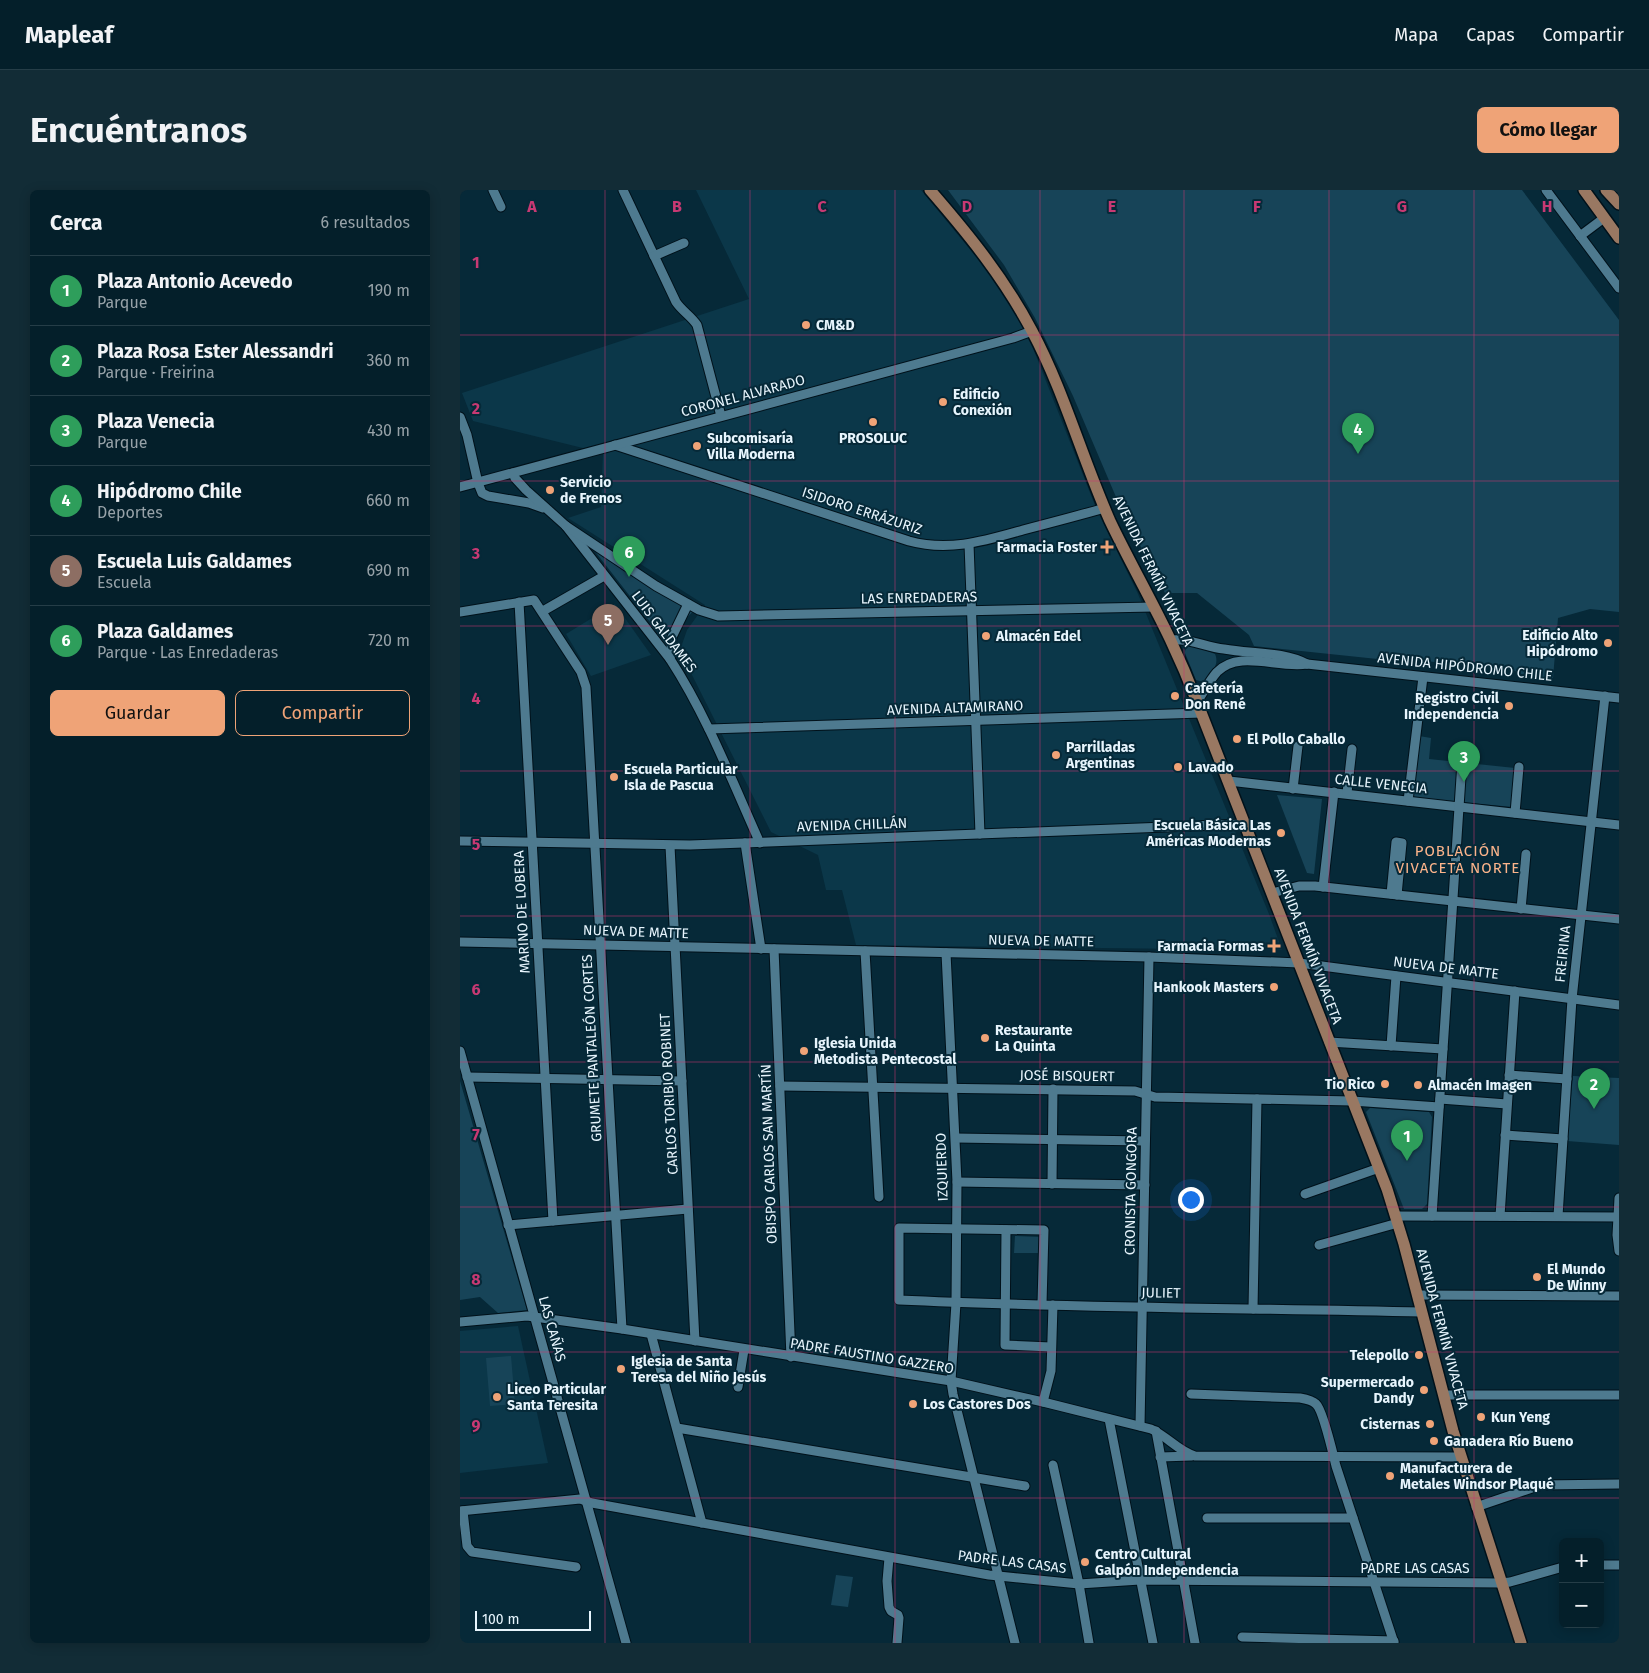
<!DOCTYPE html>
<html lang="es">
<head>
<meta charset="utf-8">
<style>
  body { margin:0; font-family:"Fira Sans",sans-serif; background:#122c36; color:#f1f3f6 }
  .controls { position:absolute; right:15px; bottom:15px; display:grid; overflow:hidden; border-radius:8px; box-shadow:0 2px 12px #0003 }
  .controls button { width:45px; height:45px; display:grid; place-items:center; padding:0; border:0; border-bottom:1px solid #253d47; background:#041f2a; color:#f1f3f6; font:25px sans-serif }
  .scale { position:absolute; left:15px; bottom:12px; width:116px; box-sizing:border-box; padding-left:5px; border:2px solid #e7f5fd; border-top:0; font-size:14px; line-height:18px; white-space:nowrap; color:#e7f5fd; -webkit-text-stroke:4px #062938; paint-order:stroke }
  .you { position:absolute; left:730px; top:1009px; width:18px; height:18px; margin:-12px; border:4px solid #fff; border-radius:50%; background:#1a73e8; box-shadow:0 0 0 8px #1a73e833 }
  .badge { display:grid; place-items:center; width:32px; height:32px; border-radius:50%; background:#efa377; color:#fff; font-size:16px; font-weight:700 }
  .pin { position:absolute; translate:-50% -41px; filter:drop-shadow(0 1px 2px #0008) }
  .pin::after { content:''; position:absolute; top:26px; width:18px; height:15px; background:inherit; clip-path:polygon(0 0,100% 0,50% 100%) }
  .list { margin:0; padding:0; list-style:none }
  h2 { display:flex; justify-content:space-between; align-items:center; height:65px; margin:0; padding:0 20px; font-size:21px }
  h2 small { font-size:16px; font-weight:400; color:#97a2a8 }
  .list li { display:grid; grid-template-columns:32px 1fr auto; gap:15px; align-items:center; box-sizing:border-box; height:70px; padding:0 20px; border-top:1px solid #253d47 }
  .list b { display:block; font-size:19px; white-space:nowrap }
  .list p { margin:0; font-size:16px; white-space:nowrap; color:#97a2a8 }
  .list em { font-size:16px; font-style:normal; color:#97a2a8 }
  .actions { display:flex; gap:10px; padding:15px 20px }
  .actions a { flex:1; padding:11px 0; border:1px solid #efa377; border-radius:8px; text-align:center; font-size:18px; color:#efa377 }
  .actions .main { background:#efa377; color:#111 }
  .map { position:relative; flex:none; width:1159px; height:1453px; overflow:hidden; border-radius:8px }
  header { display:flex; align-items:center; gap:30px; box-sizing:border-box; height:70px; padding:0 25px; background:#041f2a; border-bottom:1px solid #253d47 }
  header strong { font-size:24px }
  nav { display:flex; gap:28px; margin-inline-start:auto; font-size:18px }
  .intro { display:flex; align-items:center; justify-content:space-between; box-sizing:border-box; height:120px; padding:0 30px }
  h1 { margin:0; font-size:35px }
  .button { padding:12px 22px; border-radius:8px; background:#efa377; color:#111; font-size:18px; font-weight:700 }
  main { display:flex; gap:30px; padding:0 30px }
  aside { flex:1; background:#041f2a; border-radius:8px; box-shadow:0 2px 12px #0003 }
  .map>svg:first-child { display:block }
  .built { fill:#0b3749 }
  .green { fill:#174458 }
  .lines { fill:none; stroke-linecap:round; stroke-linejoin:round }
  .minor-casing { stroke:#00111a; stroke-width:11 }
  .major-casing { stroke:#00111a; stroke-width:14 }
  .minor { stroke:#4e7a8f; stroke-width:9 }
  .major { stroke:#997862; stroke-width:11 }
  .grid { fill:none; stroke:#c83973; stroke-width:1; stroke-opacity:0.55 }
  .poi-dot { fill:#efa377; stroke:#062938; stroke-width:2 }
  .labels { text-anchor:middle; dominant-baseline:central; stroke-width:4; stroke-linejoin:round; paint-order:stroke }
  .poi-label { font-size:14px; font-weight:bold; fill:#e7f5fd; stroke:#062938; text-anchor:start }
  .street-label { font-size:14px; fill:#e7f5fd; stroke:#062938 }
  .neighbourhood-label { font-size:15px; letter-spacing:1px; fill:#fcb48b; stroke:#062938 }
  .grid-label { font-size:16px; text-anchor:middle; font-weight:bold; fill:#c83973; stroke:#062938; stroke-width:4; stroke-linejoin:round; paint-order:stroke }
</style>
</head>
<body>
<header>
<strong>Mapleaf</strong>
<nav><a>Mapa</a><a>Capas</a><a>Compartir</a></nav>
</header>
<div class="intro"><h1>Encuéntranos</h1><a class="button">Cómo llegar</a></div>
<main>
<aside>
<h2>Cerca<small>6 resultados</small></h2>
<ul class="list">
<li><span class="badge" style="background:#2e9e5b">1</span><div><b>Plaza Antonio Acevedo</b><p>Parque</p></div><em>190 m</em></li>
<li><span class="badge" style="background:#2e9e5b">2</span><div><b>Plaza Rosa Ester Alessandri</b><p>Parque · Freirina</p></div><em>360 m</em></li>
<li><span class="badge" style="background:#2e9e5b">3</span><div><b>Plaza Venecia</b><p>Parque</p></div><em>430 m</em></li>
<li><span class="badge" style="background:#2e9e5b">4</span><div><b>Hipódromo Chile</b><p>Deportes</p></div><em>660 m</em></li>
<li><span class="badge" style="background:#8d6e63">5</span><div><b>Escuela Luis Galdames</b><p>Escuela</p></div><em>690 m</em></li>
<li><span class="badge" style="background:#2e9e5b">6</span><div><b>Plaza Galdames</b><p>Parque · Las Enredaderas</p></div><em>720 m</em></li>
</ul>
<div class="actions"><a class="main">Guardar</a><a>Compartir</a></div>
</aside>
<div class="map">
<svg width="1159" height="1453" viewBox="0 0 1159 1453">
  <rect width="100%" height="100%" fill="#062938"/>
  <g class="built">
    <polygon points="236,0 461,0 536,91 569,148 636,318 678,404 809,724 822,760 396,755 382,700 366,700 358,665 311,642 231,483 218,466 227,440 245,415 108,328 141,317 143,263 13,231 2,203 289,109"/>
    <polygon points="155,414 191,465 131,486 106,444"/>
    <polygon points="58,1136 88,1273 0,1283 0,1141"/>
  </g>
  <g class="green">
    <path d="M 488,0 L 1062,0 L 1159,130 L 1159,422 L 1130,419 L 1098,428 L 1093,488 C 1077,489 1066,487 1051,479 L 931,468 L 927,470 L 794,456 L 789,445 L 737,403 L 705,403 L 662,321 L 613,206 L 575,128 L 544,75 Z"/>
    <polygon points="130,355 236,418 222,433 212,460"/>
    <path d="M 732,455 L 755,464 C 760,475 751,483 744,492 L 736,490 L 725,463 C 725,459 727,456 732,455 Z"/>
    <polygon points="959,546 971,548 969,569 1055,578 1053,617 954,608 952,606"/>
    <polygon points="817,605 862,609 854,684 847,683"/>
    <polygon points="1113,886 1159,888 1159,955 1107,951"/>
    <polygon points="0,891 67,1120 38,1123 20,1107 0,1110"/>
    <polygon points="910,918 969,922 972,927 967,1014 962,1019 944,1019 906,922"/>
    <polygon points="555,1046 581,1047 581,1063 554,1063"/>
    <polygon points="51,1166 55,1214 30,1216 26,1168"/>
    <polygon points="376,1385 393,1387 388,1417 371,1415"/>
  </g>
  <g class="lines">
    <g class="minor-casing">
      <g id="minor">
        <polyline points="33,0 41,17"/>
        <path d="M 163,0 L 216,112 C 222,121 231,126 237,135 L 261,226"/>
        <polyline points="1086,0 1159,98"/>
        <polyline points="1120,46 1144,28"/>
        <polyline points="194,66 224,53"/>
        <polyline points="0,227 7,245 18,293 22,303 28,306 69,313 83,318"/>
        <path d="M 155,255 L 449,351 C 489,362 524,351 563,340 C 590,333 617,326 645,318"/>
        <path d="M 53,283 L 55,288 L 66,300 L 106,336 L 210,469 C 247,526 272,591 300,653"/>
        <polyline points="0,297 553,148 572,141"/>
        <polyline points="106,336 196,396 239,420 258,426 694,417"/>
        <polyline points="509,354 520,644"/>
        <polyline points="59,412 93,1031"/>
        <polyline points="83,421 144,386"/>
        <polyline points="0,422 74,410 121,482 126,497 162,1139"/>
        <path d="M 711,450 C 730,448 745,457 764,459 C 790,464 823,461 847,474"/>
        <polyline points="210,469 212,447 228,414"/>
        <path d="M 737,512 C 744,502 749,491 757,482 C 779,459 818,479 847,474 L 1159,508"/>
        <polyline points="249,539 742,523"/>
        <polyline points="769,591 1159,635"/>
        <polyline points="833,599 838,556"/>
        <polyline points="887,603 892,559"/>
        <polyline points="948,611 963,487"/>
        <polyline points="1055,623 1059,577"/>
        <polyline points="0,651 230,655 784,634"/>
        <polyline points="285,653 301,759"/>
        <polyline points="210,656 235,1151"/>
        <polyline points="863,697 874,602"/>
        <polyline points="812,703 839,696 855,696 1159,729"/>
        <polyline points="931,704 936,652 942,653 937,705"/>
        <polyline points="1061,719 1066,664"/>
        <polyline points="0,752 689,767 839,773 1159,815"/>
        <polyline points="314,759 331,1167"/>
        <polyline points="405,761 419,1007"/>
        <polyline points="486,763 497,992 496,1113 491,1191 493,1204 555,1453"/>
        <polyline points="869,852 983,859"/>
        <polyline points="931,856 936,786"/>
        <polyline points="0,861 166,1453"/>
        <polyline points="1049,885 1107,889"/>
        <polyline points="7,887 222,891"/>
        <polyline points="320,896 675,901 695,907 892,911 979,917"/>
        <polyline points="980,909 1047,914"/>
        <polyline points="1045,945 1103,949"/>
        <polyline points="496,948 685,951"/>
        <polyline points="497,992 685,995"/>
        <polyline points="592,994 593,899"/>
        <polyline points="845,1004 919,978"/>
        <polyline points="1159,1008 1157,1045 1159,1061"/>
        <polyline points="936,1026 1159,1027"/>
        <polyline points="972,1026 1002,572"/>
        <polyline points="1040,1026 1055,801"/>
        <polyline points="1098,1026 1112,809 1145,506"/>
        <polyline points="48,1035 228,1019"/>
        <polyline points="546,1040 545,1155 591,1157"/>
        <polyline points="859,1055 938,1033"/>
        <polyline points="957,1105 1159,1106"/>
        <path d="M 582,1114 L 584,1040 L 439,1038 L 439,1110 C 613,1118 788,1118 962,1122"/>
        <polyline points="793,1119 797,909"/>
        <path d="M 0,1132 L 67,1126 L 162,1139 L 491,1191 L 583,1212 L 691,1239 C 707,1246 718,1261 735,1266 L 1001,1267"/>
        <polyline points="191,1144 242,1333"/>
        <polyline points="278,1197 284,1160"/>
        <path d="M 731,1204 L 840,1208 C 846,1209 852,1210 856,1214 C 863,1220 873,1264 876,1276 L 934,1453"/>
        <polyline points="984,1205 1159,1205"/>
        <polyline points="583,1212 591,1181 593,1115"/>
        <polyline points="649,1229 693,1453"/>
        <polyline points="680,1236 689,767"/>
        <polyline points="217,1238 565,1296"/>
        <polyline points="696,1241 735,1453"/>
        <polyline points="700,1267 732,1266"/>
        <polyline points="593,1275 619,1394 629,1453"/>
        <polyline points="1016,1317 1081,1295 1159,1294"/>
        <polyline points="0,1321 120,1309 132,1313 529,1385 619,1394 680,1390 1041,1393 1050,1392 1103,1377"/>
        <polyline points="3,1321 7,1356 12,1362 116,1377"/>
        <polyline points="747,1328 893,1328"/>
        <polyline points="429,1368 427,1391 429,1417 431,1421 438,1425 439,1428 437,1453"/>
        <polyline points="1140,1375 1159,1375"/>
        <polyline points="782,1447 934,1451"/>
      </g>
    </g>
    <g class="major-casing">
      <g id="major">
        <path d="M 470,0 C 509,45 544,88 572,141 C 604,201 622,268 650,331 C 669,371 691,409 710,449 C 720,470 729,491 737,512 L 927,999 L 944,1054 L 993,1241 L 1061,1453"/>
        <polyline points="1124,0 1159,48"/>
        <polyline points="1146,0 1159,14"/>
      </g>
    </g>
    <use href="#minor" class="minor"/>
    <use href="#major" class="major"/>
  </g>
  <path class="grid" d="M 145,0 L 145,1453M 290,0 L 290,1453M 435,0 L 435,1453M 580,0 L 580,1453M 724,0 L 724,1453M 869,0 L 869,1453M 1014,0 L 1014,1453M 0,145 L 1159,145M 0,291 L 1159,291M 0,436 L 1159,436M 0,581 L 1159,581M 0,726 L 1159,726M 0,872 L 1159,872M 0,1017 L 1159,1017M 0,1162 L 1159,1162M 0,1308 L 1159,1308"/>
  <g class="poi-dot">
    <circle cx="346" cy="135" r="5"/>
    <circle cx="483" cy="212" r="5"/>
    <circle cx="413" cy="232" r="5"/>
    <circle cx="237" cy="256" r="5"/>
    <circle cx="90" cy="300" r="5"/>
    <path d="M644.5 349.5h5v5h5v5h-5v5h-5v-5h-5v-5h5z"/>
    <circle cx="526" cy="446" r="5"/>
    <circle cx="1148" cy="453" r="5"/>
    <circle cx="715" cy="506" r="5"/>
    <circle cx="1049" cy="516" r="5"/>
    <circle cx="777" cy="549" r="5"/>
    <circle cx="596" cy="565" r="5"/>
    <circle cx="718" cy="577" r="5"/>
    <circle cx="154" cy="587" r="5"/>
    <circle cx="821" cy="643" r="5"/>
    <path d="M811.5 748.5h5v5h5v5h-5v5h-5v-5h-5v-5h5z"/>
    <circle cx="814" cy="797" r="5"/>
    <circle cx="525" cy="848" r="5"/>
    <circle cx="344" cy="861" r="5"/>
    <circle cx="925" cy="894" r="5"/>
    <circle cx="958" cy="895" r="5"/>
    <circle cx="1077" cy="1087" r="5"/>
    <circle cx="959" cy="1165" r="5"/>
    <circle cx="161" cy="1179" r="5"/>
    <circle cx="964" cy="1200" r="5"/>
    <circle cx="37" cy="1207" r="5"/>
    <circle cx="453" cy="1214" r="5"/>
    <circle cx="1021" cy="1227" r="5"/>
    <circle cx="970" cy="1234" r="5"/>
    <circle cx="974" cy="1251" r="5"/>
    <circle cx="930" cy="1286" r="5"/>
    <circle cx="625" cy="1372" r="5"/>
  </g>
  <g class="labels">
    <g class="poi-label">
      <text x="356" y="135">CM&amp;D</text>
      <text x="493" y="204">Edificio<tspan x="493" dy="16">Conexión</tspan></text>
      <text x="247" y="248">Subcomisaría<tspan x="247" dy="16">Villa Moderna</tspan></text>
      <text x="413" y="248" text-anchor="middle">PROSOLUC</text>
      <text x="100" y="292">Servicio<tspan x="100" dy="16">de Frenos</tspan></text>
      <text x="637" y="357" text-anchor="end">Farmacia Foster</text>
      <text x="1138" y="445" text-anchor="end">Edificio Alto<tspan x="1138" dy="16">Hipódromo</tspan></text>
      <text x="536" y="446">Almacén Edel</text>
      <text x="725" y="498">Cafetería<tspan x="725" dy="16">Don René</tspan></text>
      <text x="1039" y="508" text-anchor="end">Registro Civil<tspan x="1039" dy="16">Independencia</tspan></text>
      <text x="787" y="549">El Pollo Caballo</text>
      <text x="606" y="557">Parrilladas<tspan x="606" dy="16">Argentinas</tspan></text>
      <text x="728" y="577">Lavado</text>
      <text x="164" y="579">Escuela Particular<tspan x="164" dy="16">Isla de Pascua</tspan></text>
      <text x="811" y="635" text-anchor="end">Escuela Básica Las<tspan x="811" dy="16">Américas Modernas</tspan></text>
      <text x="804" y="756" text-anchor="end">Farmacia Formas</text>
      <text x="804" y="797" text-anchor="end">Hankook Masters</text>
      <text x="535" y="840">Restaurante<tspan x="535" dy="16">La Quinta</tspan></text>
      <text x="354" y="853">Iglesia Unida<tspan x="354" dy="16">Metodista Pentecostal</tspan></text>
      <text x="915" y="894" text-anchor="end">Tio Rico</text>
      <text x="968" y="895">Almacén Imagen</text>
      <text x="1087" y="1079">El Mundo<tspan x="1087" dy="16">De Winny</tspan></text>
      <text x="949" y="1165" text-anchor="end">Telepollo</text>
      <text x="171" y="1171">Iglesia de Santa<tspan x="171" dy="16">Teresa del Niño Jesús</tspan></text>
      <text x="954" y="1192" text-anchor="end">Supermercado<tspan x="954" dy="16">Dandy</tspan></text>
      <text x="47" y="1199">Liceo Particular<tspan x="47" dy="16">Santa Teresita</tspan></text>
      <text x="463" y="1214">Los Castores Dos</text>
      <text x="1031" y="1227">Kun Yeng</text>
      <text x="960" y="1234" text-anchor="end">Cisternas</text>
      <text x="984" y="1251">Ganadera Río Bueno</text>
      <text x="940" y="1278">Manufacturera de<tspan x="940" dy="16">Metales Windsor Plaqué</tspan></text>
      <text x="635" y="1364">Centro Cultural<tspan x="635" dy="16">Galpón Independencia</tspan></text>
    </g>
    <g class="street-label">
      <text transform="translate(283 206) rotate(-15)">CORONEL ALVARADO</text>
      <text transform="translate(402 321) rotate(18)">ISIDORO ERRÁZURIZ</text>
      <text transform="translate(693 381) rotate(64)">AVENIDA FERMÍN VIVACETA</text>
      <text transform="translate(459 408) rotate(-1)">LAS ENREDADERAS</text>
      <text transform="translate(204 442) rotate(53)">LUIS GALDAMES</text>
      <text transform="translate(1005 477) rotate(6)">AVENIDA HIPÓDROMO CHILE</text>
      <text transform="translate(495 518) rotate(-2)">AVENIDA ALTAMIRANO</text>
      <text transform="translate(921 594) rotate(6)">CALLE VENECIA</text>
      <text transform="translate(392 635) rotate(-2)">AVENIDA CHILLÁN</text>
      <text transform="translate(62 722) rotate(-93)">MARINO DE LOBERA</text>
      <text transform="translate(176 742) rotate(2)">NUEVA DE MATTE</text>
      <text transform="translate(581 751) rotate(1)">NUEVA DE MATTE</text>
      <text transform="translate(848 756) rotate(69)">AVENIDA FERMÍN VIVACETA</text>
      <text transform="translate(1103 764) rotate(-84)">FREIRINA</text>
      <text transform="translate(986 778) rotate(7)">NUEVA DE MATTE</text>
      <text transform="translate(132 858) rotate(-93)">GRUMETE PANTALEÓN CORTES</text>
      <text transform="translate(607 886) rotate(1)">JOSÉ BISQUERT</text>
      <text transform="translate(209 904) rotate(-93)">CARLOS TORIBIO ROBINET</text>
      <text transform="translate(309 964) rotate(-92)">OBISPO CARLOS SAN MARTÍN</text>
      <text transform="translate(482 977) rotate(-92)">IZQUIERDO</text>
      <text transform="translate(671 1001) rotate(-89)">CRONISTA GONGORA</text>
      <text transform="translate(701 1103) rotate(1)">JULIET</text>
      <text transform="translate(92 1139) rotate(74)">LAS CAÑAS</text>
      <text transform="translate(982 1139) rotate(75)">AVENIDA FERMÍN VIVACETA</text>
      <text transform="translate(412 1166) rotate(9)">PADRE FAUSTINO GAZZERO</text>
      <text transform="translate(552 1372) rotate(7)">PADRE LAS CASAS</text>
      <text x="955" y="1378">PADRE LAS CASAS</text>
    </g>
    <g class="neighbourhood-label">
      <text x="998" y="661">POBLACIÓN<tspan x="998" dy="17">VIVACETA NORTE</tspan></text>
    </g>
  </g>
  <g class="grid-label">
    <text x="72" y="22">A</text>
    <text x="217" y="22">B</text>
    <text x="362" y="22">C</text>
    <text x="507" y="22">D</text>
    <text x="652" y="22">E</text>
    <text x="797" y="22">F</text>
    <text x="942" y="22">G</text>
    <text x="1087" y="22">H</text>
    <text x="16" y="78">1</text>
    <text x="16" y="224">2</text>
    <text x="16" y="369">3</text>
    <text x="16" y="514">4</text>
    <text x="16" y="660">5</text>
    <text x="16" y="805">6</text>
    <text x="16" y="950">7</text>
    <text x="16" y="1095">8</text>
    <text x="16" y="1241">9</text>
  </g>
</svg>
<div class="controls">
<button>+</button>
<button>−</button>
</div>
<div class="scale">100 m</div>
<div class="you"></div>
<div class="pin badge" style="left:947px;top:971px;background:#2e9e5b">1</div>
<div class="pin badge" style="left:1134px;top:919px;background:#2e9e5b">2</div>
<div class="pin badge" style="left:1004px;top:592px;background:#2e9e5b">3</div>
<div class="pin badge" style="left:898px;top:264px;background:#2e9e5b">4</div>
<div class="pin badge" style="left:148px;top:455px;background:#8d6e63">5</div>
<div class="pin badge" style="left:169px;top:387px;background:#2e9e5b">6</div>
</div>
</main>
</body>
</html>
